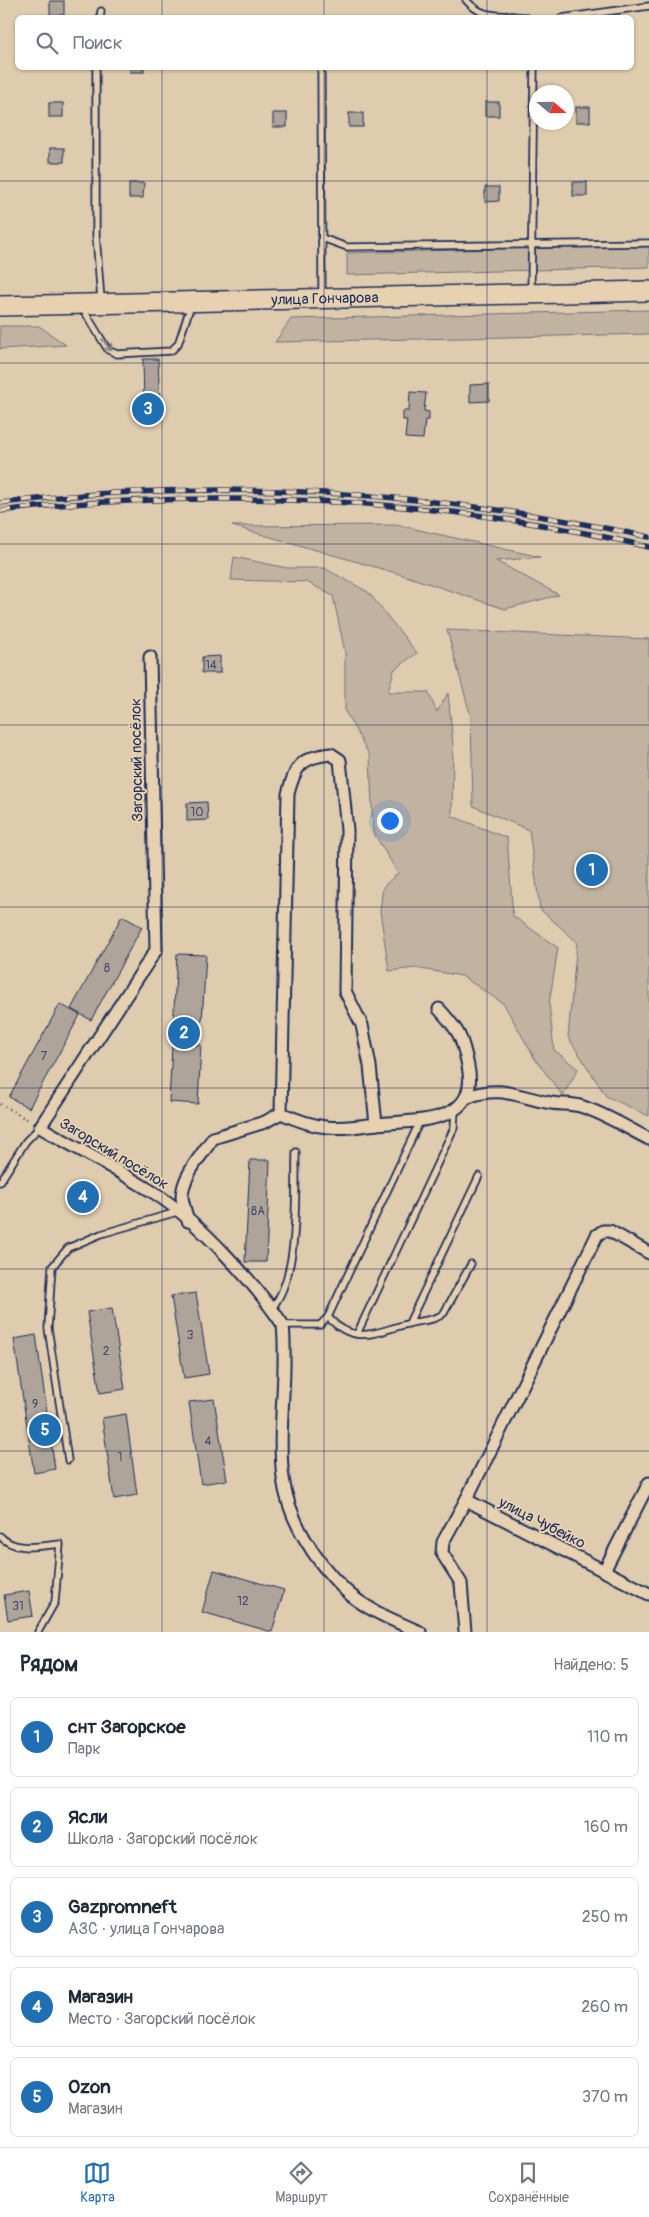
<!DOCTYPE html>
<html lang="ru">
<head>
<meta charset="utf-8">
<style>
  body { margin:0; font-family:Pangolin,sans-serif; background:#f2f2f3; color:#1f2937 }
  .compass { position:absolute; left:529px; top:85px; width:45px; height:45px; border-radius:50%; background:#fff; box-shadow:0 1px 4px #0004; rotate:110deg }
  .you { position:absolute; left:389px; top:820px; width:18px; height:18px; margin:-12px; border:4px solid #fff; border-radius:50%; background:#1a73e8; box-shadow:0 0 0 8px #1a73e833 }
  .badge { display:grid; place-items:center; width:32px; height:32px; border-radius:50%; background:#1f6fb2; color:#fff; font-size:16px; font-weight:700 }
  .pin { position:absolute; translate:-50% -50%; border:2px solid #fff; box-shadow:0 1px 5px #0006 }
  .list { margin:0; padding:0; list-style:none }
  h2 { display:flex; justify-content:space-between; align-items:center; height:65px; margin:0; padding:0 20px; font-size:21px }
  h2 small { font-size:16px; font-weight:400; color:#747a83 }
  .list li { display:grid; grid-template-columns:32px 1fr auto; gap:15px; align-items:center; box-sizing:border-box; height:80px; margin:0 10px 10px; padding:0 10px; border:1px solid #e0e1e3; border-radius:8px }
  .list b { display:block; font-size:19px; white-space:nowrap }
  .list p { margin:0; font-size:16px; white-space:nowrap; color:#747a83 }
  .list em { font-size:16px; font-style:normal; color:#747a83 }
  .icon { flex:none; width:28px; height:28px; fill:none; stroke:currentColor; stroke-width:2; stroke-linecap:round; stroke-linejoin:round }
  .map { position:relative; flex:none; width:649px; height:1632px; overflow:hidden }
  .search { position:absolute; background:#fff; box-shadow:0 1px 4px #0004; left:15px; right:15px; top:15px; height:55px; display:flex; align-items:center; gap:12px; box-sizing:border-box; padding:0 18px; border-radius:8px; color:#747a83; font-size:19px }
  .sheet { height:515px; background:#fff }
  nav { display:flex; justify-content:space-around; align-items:center; box-sizing:border-box; height:70px; border-top:1px solid #e0e1e3; background:#fff; font-size:14px; color:#747a83 }
  nav a { display:grid; justify-items:center; gap:2px }
  nav .on { color:#1f6fb2 }
  .map>svg:first-child { display:block }
  .green { fill:#c2b3a1; stroke:#6e7180 }
  .building { fill:#aea499; stroke:#1b2f5e }
  .lines { fill:none; stroke-linecap:round; stroke-linejoin:round }
  .lane-casing { stroke:#1b2f5e; stroke-width:9 }
  .street-casing { stroke:#1b2f5e; stroke-width:15 }
  .primary-casing { stroke:#1b2f5e; stroke-width:22 }
  .path { stroke:#1b2f5e; stroke-width:2.5; stroke-dasharray:1 4; stroke-linecap:butt }
  .lane { stroke:#e7d1b0; stroke-width:5.5 }
  .street { stroke:#e7d1b0; stroke-width:11 }
  .primary { stroke:#e7d1b0; stroke-width:19 }
  .rail-casing { stroke:#1b2f5e; stroke-width:5.5 }
  .rail { stroke:#e7d1b0; stroke-width:4; stroke-dasharray:11; stroke-linecap:butt }
  .oneway { stroke:#818087 }
  .grid { fill:none; stroke:#1b2f5e; stroke-width:1; stroke-opacity:0.55 }
  .labels { text-anchor:middle; dominant-baseline:central; stroke-width:4; stroke-linejoin:round; paint-order:stroke }
  .number-label { font-size:12px; fill:#404c6d }
  .street-label { font-size:15px; fill:#1b2f5e; stroke:#e7d1b0 }
</style>
</head>
<body>
<div class="map">
<svg width="649" height="1632" viewBox="0 0 649 1632">
  <rect width="100%" height="100%" fill="#dfcbad"/>
  <filter id="ink" filterUnits="userSpaceOnUse"><feTurbulence type="fractalNoise" baseFrequency=".02" numOctaves="2"/><feDisplacementMap in="SourceGraphic" scale="10" xChannelSelector="R" yChannelSelector="G"/><feConvolveMatrix kernelMatrix="1 2 1 2 8 2 1 2 1" color-interpolation-filters="sRGB"/></filter>
  <g filter="url(#ink)">
    <g class="green">
      <polygon points="649,245 649,267 347,275 347,253"/>
      <polygon points="649,310 649,334 275,342 291,319"/>
      <polygon points="0,326 39,326 66,345 0,349"/>
      <polygon points="397,525 540,557 496,561 559,595 505,609 403,575 232,526"/>
      <polygon points="234,557 287,568 324,568 368,592 417,653 394,670 388,692 428,692 437,712 448,693 453,745 452,816 507,838 513,916 558,948 549,1004 554,1050 578,1069 563,1096 535,1059 504,1004 462,976 415,968 389,971 380,911 383,887 398,873 373,832 370,756 345,711 345,652 333,596 307,582 231,580"/>
      <polygon points="447,630 649,639 649,1116 606,1096 568,1037 577,942 540,909 529,830 473,806 471,717"/>
    </g>
    <g class="building">
      <rect x="50" y="1" width="14" height="14"/>
      <rect x="130" y="68" width="14" height="4"/>
      <rect x="485" y="102" width="14" height="14"/>
      <rect x="49" y="103" width="14" height="14"/>
      <rect x="576" y="107" width="14" height="15"/>
      <rect x="273" y="113" width="14" height="14"/>
      <rect x="349" y="113" width="14" height="14"/>
      <rect x="50" y="148" width="14" height="14"/>
      <rect x="573" y="182" width="14" height="14"/>
      <polygon points="129,183 144,183 143,198 129,198"/>
      <polygon points="485,187 499,187 499,201 485,202"/>
      <polygon points="143,359 158,359 160,405 144,405"/>
      <polygon points="489,384 489,401 470,402 470,385"/>
      <polygon points="410,392 426,393 424,411 429,412 429,420 425,420 423,439 405,438 407,420 403,420 403,411 409,411"/>
      <rect x="144" y="405" width="16" height="15"/>
      <polygon points="220,656 220,673 202,673 202,657"/>
      <polygon points="207,802 208,820 187,821 187,803"/>
      <polygon points="122,916 142,927 91,1020 71,1009"/>
      <polygon points="177,954 206,955 202,1021 196,1020 195,1045 201,1045 198,1104 169,1102"/>
      <polygon points="60,1004 80,1015 29,1108 9,1097"/>
      <polygon points="250,1160 270,1160 266,1262 245,1262"/>
      <polygon points="77,1184 97,1195 89,1210 69,1200"/>
      <polygon points="196,1293 209,1374 184,1378 171,1296"/>
      <polygon points="112,1308 125,1389 100,1393 87,1312"/>
      <polygon points="36,1335 55,1469 34,1473 14,1339"/>
      <polygon points="214,1399 227,1480 201,1484 189,1402"/>
      <polygon points="126,1414 137,1495 114,1499 102,1418"/>
      <polygon points="214,1570 284,1590 272,1632 202,1612"/>
      <polygon points="29,1591 33,1616 8,1620 4,1595"/>
    </g>
    <g class="lines">
      <g class="lane-casing">
        <g id="lane">
          <path d="M 466,0 C 485,22 503,12 527,18"/>
          <polyline points="100,18 101,11"/>
          <polyline points="561,18 649,6"/>
          <polyline points="96,68 96,235 101,300"/>
          <polyline points="321,68 322,295"/>
          <polyline points="322,238 347,247 649,243"/>
          <polyline points="531,290 534,68"/>
          <polyline points="83,309 108,350 117,354 171,351 178,344 191,305"/>
          <polyline points="0,1182 26,1141 40,1127"/>
          <path d="M 272,1308 C 300,1274 295,1195 296,1152"/>
          <path d="M 328,1317 C 356,1348 379,1330 411,1323 C 423,1320 435,1321 444,1313 L 471,1264"/>
          <polyline points="409,1323 479,1176"/>
          <polyline points="283,1325 320,1325 328,1317 420,1121"/>
          <polyline points="357,1334 454,1128 455,1109"/>
          <polyline points="68,1460 48,1328 52,1267 68,1248 101,1234 177,1212"/>
          <path d="M 0,1536 C 14,1552 40,1546 60,1544 L 55,1602 L 38,1632"/>
        </g>
      </g>
      <g class="street-casing">
        <g id="street">
          <path d="M 150,657 L 156,950 L 40,1127 C 78,1149 118,1170 156,1194 C 199,1222 255,1283 283,1325 C 288,1376 277,1428 283,1478 C 288,1519 315,1561 344,1589 C 364,1609 395,1621 420,1632"/>
          <path d="M 468,1097 C 499,1085 516,1096 546,1102 C 557,1105 569,1103 580,1106 C 604,1113 627,1128 649,1139"/>
          <path d="M 376,1124 C 417,1120 480,1125 468,1066 C 462,1036 459,1031 439,1009"/>
          <path d="M 188,1221 C 186,1213 183,1205 182,1197 C 182,1176 202,1155 213,1138 L 265,1122 L 281,1113 L 288,794 C 295,766 301,757 331,754 L 340,760 L 347,830 L 345,991 L 362,1025 L 370,1066 L 376,1124 C 336,1130 318,1130 281,1113"/>
          <polyline points="466,1500 649,1594"/>
          <polyline points="604,1571 649,1483"/>
          <polyline points="465,1632 461,1583 442,1553 443,1542 466,1500 597,1235 603,1231 610,1231 649,1253"/>
        </g>
      </g>
      <g class="primary-casing">
        <g id="primary">
          <path id="s1" d="M 0,306 L 649,291"/>
        </g>
      </g>
      <polyline class="path" points="0,1104 30,1121"/>
      <use href="#lane" class="lane"/>
      <use href="#street" class="street"/>
      <use href="#primary" class="primary"/>
      <g class="rail-casing">
        <g id="rail">
          <path d="M 0,503 C 217,477 436,491 649,537"/>
          <path d="M 0,511 C 51,504 103,502 154,500 C 319,495 488,508 649,547"/>
        </g>
      </g>
      <use href="#rail" class="rail"/>
    </g>
    <defs><path id="oneway-shaft" d="M-6 0H5M1.5-3L5.5 0L1.5 3" fill="none" stroke-width="1.6" stroke-linecap="round" stroke-linejoin="round" transform="scale(1.25)"/></defs>
    <use class="oneway" href="#oneway-shaft" transform="translate(107 345) rotate(50)"/>
  </g>
  <path class="grid" d="M 162,0 L 162,18M 324,0 L 324,18M 487,0 L 487,18M 162,68 L 162,1632M 324,68 L 324,1632M 487,68 L 487,1632M 0,181 L 649,181M 0,363 L 649,363M 0,544 L 649,544M 0,725 L 649,725M 0,907 L 649,907M 0,1088 L 649,1088M 0,1269 L 649,1269M 0,1451 L 649,1451"/>
  <g class="labels">
    <g class="number-label">
      <text x="211" y="665">14</text>
      <text x="197" y="812">10</text>
      <text x="107" y="968">8</text>
      <text x="44" y="1056">7</text>
      <text x="258" y="1211">8А</text>
      <text x="190" y="1335">3</text>
      <text x="106" y="1351">2</text>
      <text x="35" y="1404">9</text>
      <text x="208" y="1441">4</text>
      <text x="120" y="1457">1</text>
      <text x="243" y="1601">12</text>
      <text x="18" y="1606">31</text>
    </g>
    <g class="street-label">
      <text stroke="none"><textPath href="#s1" startOffset="325">улица Гончарова</textPath></text>
      <text transform="translate(137 760) rotate(-91)">Загорский посёлок</text>
      <text transform="translate(114 1154) rotate(31)">Загорский посёлок</text>
      <text transform="translate(542 1523) rotate(27)">улица Чубейко</text>
    </g>
  </g>
</svg>
<svg class="compass" viewBox="-18 -18 36 36"><path d="M0-13l5 13h-10z" fill="#e53935"/><path d="M0 13l5-13h-10z" fill="#747a83"/></svg>
<div class="you"></div>
<div class="pin badge" style="left:592px;top:870px">1</div>
<div class="pin badge" style="left:184px;top:1033px">2</div>
<div class="pin badge" style="left:148px;top:409px">3</div>
<div class="pin badge" style="left:83px;top:1197px">4</div>
<div class="pin badge" style="left:45px;top:1430px">5</div>
<div class="search"><svg class="icon" aria-label="search" viewBox="0 0 24 24"><circle cx="10" cy="10" r="6"/><path d="M15 15l6 6"/></svg>Поиск</div>
</div>
<section class="sheet">
<h2>Рядом<small>Найдено: 5</small></h2>
<ul class="list">
<li><span class="badge">1</span><div><b>снт Загорское</b><p>Парк</p></div><em>110 m</em></li>
<li><span class="badge">2</span><div><b>Ясли</b><p>Школа · Загорский посёлок</p></div><em>160 m</em></li>
<li><span class="badge">3</span><div><b>Gazpromneft</b><p>АЗС · улица Гончарова</p></div><em>250 m</em></li>
<li><span class="badge">4</span><div><b>Магазин</b><p>Место · Загорский посёлок</p></div><em>260 m</em></li>
<li><span class="badge">5</span><div><b>Ozon</b><p>Магазин</p></div><em>370 m</em></li>
</ul>
</section>
<nav>
<a class="on"><svg class="icon" aria-label="map" viewBox="0 0 24 24"><path d="M3 6l6-2 6 2 6-2v14l-6 2-6-2-6 2zM9 4v14M15 6v14"/></svg>Карта</a>
<a><svg class="icon" aria-label="directions" viewBox="0 0 24 24"><path d="M12 3l9 9-9 9-9-9zM9 14v-3h6M13 9l2 2-2 2"/></svg>Маршрут</a>
<a><svg class="icon" aria-label="saved" viewBox="0 0 24 24"><path d="M7 4h10v16l-5-4-5 4z"/></svg>Сохранённые</a>
</nav>
</body>
</html>
